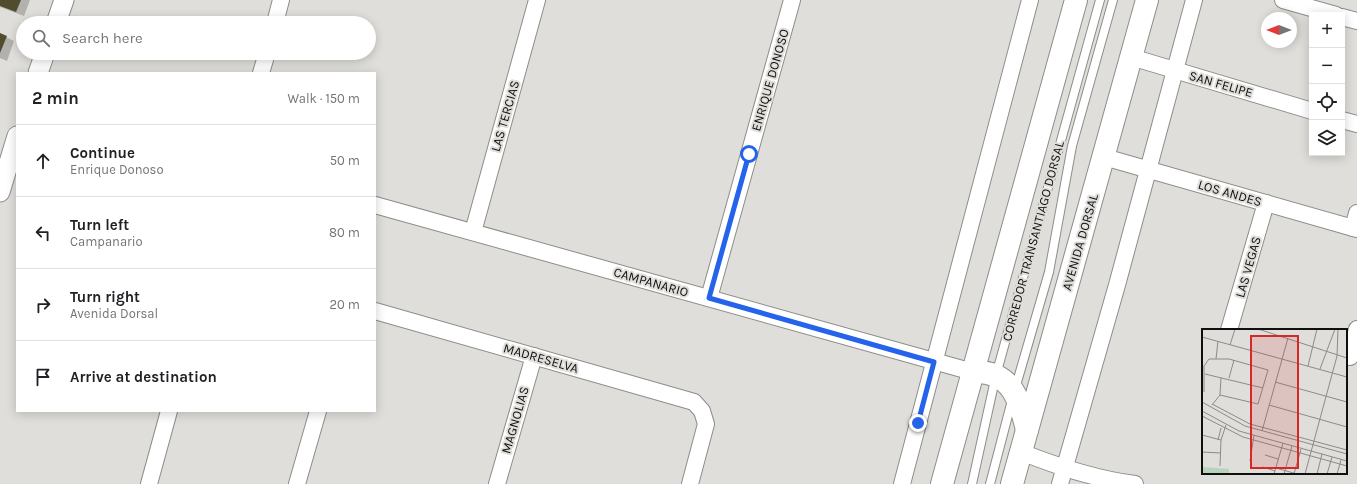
<!DOCTYPE html>
<html lang="en">
<head>
<meta charset="utf-8">
<style>
  body { margin:0; font-family:Karla,sans-serif; background:#f2f2f2; color:#202124 }
  .controls { position:absolute; right:12px; top:12px; display:grid; overflow:hidden; border-radius:0px; box-shadow:0 2px 10px #0003 }
  .controls button { width:36px; height:36px; display:grid; place-items:center; padding:0; border:0; border-bottom:1px solid #e0e0e0; background:#fff; color:#202124; font:20px sans-serif }
  .compass { position:absolute; left:1261px; top:12px; width:36px; height:36px; border-radius:50%; background:#fff; box-shadow:0 2px 10px #0003; rotate:270deg }
  .stop { position:absolute; width:12px; height:12px; margin:-9px; border:3px solid #2563eb; border-radius:50%; background:#fff }
  .stop.end { background:#2563eb; border-color:#fff; box-shadow:0 1px 4px #0008 }
  .list { margin:0; padding:0; list-style:none }
  h2 { display:flex; justify-content:space-between; align-items:center; height:52px; margin:0; padding:0 16px; font-size:17px }
  h2 small { font-size:13px; font-weight:400; color:#757577 }
  .list li { display:grid; grid-template-columns:26px 1fr auto; gap:12px; align-items:center; box-sizing:border-box; height:72px; padding:0 16px; border-top:1px solid #e0e0e0 }
  .list b { display:block; font-size:15px; white-space:nowrap }
  .list p { margin:0; font-size:13px; white-space:nowrap; color:#757577 }
  .list em { font-size:13px; font-style:normal; color:#757577 }
  .icon { flex:none; width:22px; height:22px; fill:none; stroke:currentColor; stroke-width:2; stroke-linecap:round; stroke-linejoin:round }
  .map { position:relative; flex:none; width:1357px; height:484px; overflow:hidden }
  .search { position:absolute; background:#fff; box-shadow:0 2px 10px #0003; left:16px; top:16px; width:360px; height:44px; display:flex; align-items:center; gap:10px; box-sizing:border-box; padding:0 14px; border-radius:22px; color:#757577; font-size:15px }
  .panel { position:absolute; background:#fff; box-shadow:0 2px 10px #0003; left:16px; top:72px; width:360px; height:340px; border-radius:0px }
  .map>svg:first-child { display:block }
  .shadow { fill:#0003 }
  .building { fill:#524c2e }
  .lines { fill:none; stroke-linecap:round; stroke-linejoin:round }
  .service-casing { stroke:#8d8d89; stroke-width:10 }
  .minor-casing { stroke:#8d8d89; stroke-width:18 }
  .tertiary-casing { stroke:#8d8d89; stroke-width:21 }
  .secondary-casing { stroke:#8d8d89; stroke-width:24 }
  .service { stroke:#fff; stroke-width:8 }
  .minor { stroke:#fff; stroke-width:16 }
  .tertiary { stroke:#fff; stroke-width:19 }
  .secondary { stroke:#fff; stroke-width:22 }
  .route { stroke:#2563eb; stroke-width:5 }
  .labels { text-anchor:middle; dominant-baseline:central; stroke-width:4; stroke-linejoin:round; paint-order:stroke }
  .street-label { font-size:13px; fill:#0f0f0e; stroke:#dfdeda }
  .inset-road { fill:none; stroke:#8c8b88; stroke-width:1 }
  .view { fill:#d62828; fill-opacity:0.15; stroke:#d62828; stroke-width:2 }
  .inset-edge { fill:none; stroke:#0f0f0e; stroke-width:2 }
</style>
</head>
<body>
<div class="map">
<svg width="1357" height="484" viewBox="0 0 1357 484">
  <rect width="100%" height="100%" fill="#dfdeda"/>
  <g class="shadow">
    <polygon points="0,0 30,0 24,16 0,7"/>
    <polygon points="0,34 14,41 7,61 0,58"/>
  </g>
  <g class="building">
    <polygon points="0,0 21,0 16,12 0,6"/>
    <polygon points="0,33 7,36 0,53"/>
  </g>
  <g class="lines">
    <g class="service-casing">
      <g id="service">
        <polyline points="1015,389 1049,272 1072,146 1113,0"/>
        <polyline points="972,484 996,375 1100,0"/>
        <polyline points="990,484 1012,400"/>
      </g>
    </g>
    <g class="minor-casing">
      <g id="minor">
        <polyline points="1283,0 1336,15"/>
        <polyline points="1342,17 1357,21"/>
        <polyline points="275,23 281,0"/>
        <polyline points="1131,57 1312,111"/>
        <polyline points="261,73 267,53"/>
        <polyline points="1342,120 1357,124"/>
        <polyline points="1104,157 1357,229"/>
        <polyline points="375,205 973,372"/>
        <polyline points="1353,228 1357,213"/>
        <polyline points="473,232 537,0"/>
        <polyline points="709,298 792,0"/>
        <polyline points="375,311 694,402 702,411 706,424 690,484"/>
        <polyline points="1229,330 1266,203"/>
        <polyline points="1350,357 1357,329"/>
        <path d="M 1021,452 C 1059,467 1095,479 1135,484"/>
        <polyline points="149,484 169,411"/>
        <polyline points="297,484 318,411"/>
        <polyline points="497,484 534,356"/>
        <polyline points="902,484 1030,0"/>
        <polyline points="1060,484 1117,285 1194,0"/>
      </g>
    </g>
    <g class="tertiary-casing">
      <g id="tertiary">
        <polyline points="56,23 64,0"/>
        <polyline points="38,73 45,53"/>
        <polyline points="0,192 17,136"/>
      </g>
    </g>
    <g class="secondary-casing">
      <g id="secondary">
        <path d="M 973,372 C 1011,370 1020,400 1027,430"/>
        <polyline points="942,484 1076,0"/>
        <polyline points="1012,484 1147,0"/>
      </g>
    </g>
    <use href="#service" class="service"/>
    <use href="#minor" class="minor"/>
    <use href="#tertiary" class="tertiary"/>
    <use href="#secondary" class="secondary"/>
  </g>
  <g class="lines">
    <polyline class="route" points="749,154 709,298 934,362 918,423"/>
  </g>
  <g class="labels">
    <g class="street-label">
      <text transform="translate(770 80) rotate(-74)">ENRIQUE DONOSO</text>
      <text transform="translate(1221 84) rotate(16)">SAN FELIPE</text>
      <text transform="translate(505 116) rotate(-74)">LAS TERCIAS</text>
      <text transform="translate(1230 193) rotate(16)">LOS ANDES</text>
      <text transform="translate(1033 241) rotate(-75)">CORREDOR TRANSANTIAGO DORSAL</text>
      <text transform="translate(1080 242) rotate(-74)">AVENIDA DORSAL</text>
      <text transform="translate(1248 267) rotate(-74)">LAS VEGAS</text>
      <text transform="translate(651 282) rotate(16)">CAMPANARIO</text>
      <text transform="translate(541 358) rotate(16)">MADRESELVA</text>
      <text transform="translate(515 420) rotate(-74)">MAGNOLIAS</text>
    </g>
  </g>
  <g transform="translate(1202 329)">
    <rect width="145" height="145" fill="#dfdeda"/>
    <path d="M 0,126 L 1,138 L 27,140 L 27,145 L 0,145 Z" fill="#b9d2bc"/>
    <path class="inset-road" d="M 56,0 L 145,29M 0,8 L 145,48M 28,16 L 33,0M 14,30 L 16,12M 106,37 L 115,0M 118,40 L 133,0M 3,45 L 61,59M 27,49 L 32,31M 73,53 L 145,73M 2,63 L 2,37 L 7,30 L 27,30 L 66,41 L 56,75 L 18,66M 18,66 L 19,49M 0,73 L 43,97 L 145,125M 10,75 L 48,95 L 145,121M 10,76 L 18,66M 67,76 L 145,98M 0,82 L 37,102 L 145,132M 0,87 L 41,108 L 145,137M 60,102 L 86,9M 0,106 L 19,111M 16,111 L 19,99M 0,123 L 19,124M 63,126 L 76,130M 48,132 L 52,106M 18,137 L 19,111 L 24,96M 61,138 L 73,142M 74,139 L 95,145M 72,145 L 81,114M 82,145 L 90,117M 92,145 L 99,120M 103,145 L 135,27 L 136,0M 115,145 L 120,125M 125,145 L 130,128M 135,145 L 139,131"/>
    <path class="view" d="M 49,7 L 96,7 L 96,139 L 49,139 Z"/>
    <rect width="145" height="145" class="inset-edge"/>
  </g>
</svg>
<div class="controls">
<button>+</button>
<button>−</button>
<button><svg class="icon" aria-label="locate" viewBox="0 0 24 24"><circle cx="12" cy="12" r="6"/><path d="M12 2v4M12 18v4M2 12h4M18 12h4"/></svg></button>
<button><svg class="icon" aria-label="layers" viewBox="0 0 24 24"><path d="M12 4l9 5-9 5-9-5zM3 14l9 5 9-5"/></svg></button>
</div>
<svg class="compass" viewBox="-18 -18 36 36"><path d="M0-13l5 13h-10z" fill="#e53935"/><path d="M0 13l5-13h-10z" fill="#757577"/></svg>
<div class="stop" style="left:749px;top:154px"></div>
<div class="stop end" style="left:918px;top:423px"></div>
<div class="search"><svg class="icon" aria-label="search" viewBox="0 0 24 24"><circle cx="10" cy="10" r="6"/><path d="M15 15l6 6"/></svg>Search here</div>
<section class="panel">
<h2>2 min<small>Walk · 150 m</small></h2>
<ul class="list">
<li><svg class="icon" aria-label="ahead" viewBox="0 0 24 24"><path d="M12 20V5M6 11l6-6 6 6"/></svg><div><b>Continue</b><p>Enrique Donoso</p></div><em>50 m</em></li>
<li><svg class="icon" aria-label="left" viewBox="0 0 24 24"><path d="M17 20v-9H6M10 6l-5 5 5 5"/></svg><div><b>Turn left</b><p>Campanario</p></div><em>80 m</em></li>
<li><svg class="icon" aria-label="right" viewBox="0 0 24 24"><path d="M7 20v-9h11M14 6l5 5-5 5"/></svg><div><b>Turn right</b><p>Avenida Dorsal</p></div><em>20 m</em></li>
<li><svg class="icon" aria-label="arrive" viewBox="0 0 24 24"><path d="M6 21V4h12l-3 4 3 4H6"/></svg><div><b>Arrive at destination</b></div></li>
</ul>
</section>
</div>
</body>
</html>
